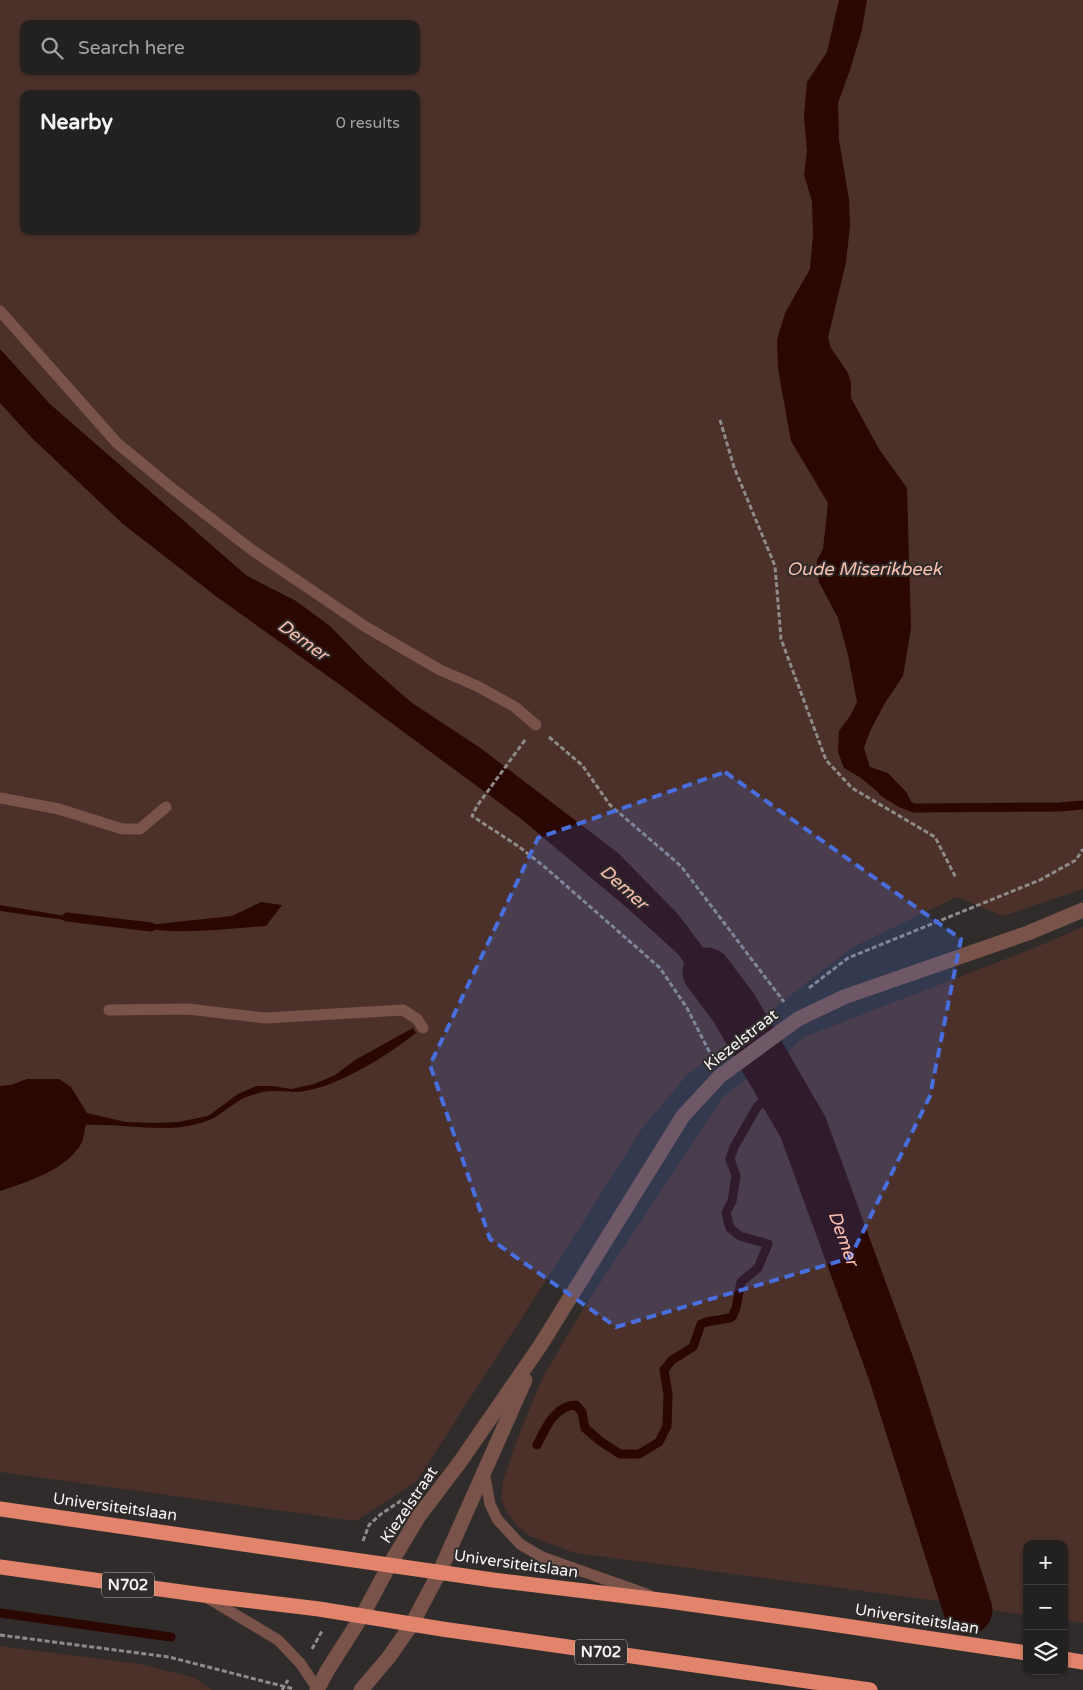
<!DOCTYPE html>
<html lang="en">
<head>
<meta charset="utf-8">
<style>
  body { margin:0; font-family:"Varela Round",sans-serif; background:#2b2929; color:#f1f3f6 }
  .controls { position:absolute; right:15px; bottom:15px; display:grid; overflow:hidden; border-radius:10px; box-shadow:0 1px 4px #0004 }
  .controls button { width:45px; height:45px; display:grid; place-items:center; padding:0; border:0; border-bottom:1px solid #403e3e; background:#232120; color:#f1f3f6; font:25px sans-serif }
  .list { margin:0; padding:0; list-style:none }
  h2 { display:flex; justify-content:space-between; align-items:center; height:65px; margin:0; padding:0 20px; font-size:21px }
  h2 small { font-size:16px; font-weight:400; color:#a3a3a5 }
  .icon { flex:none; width:28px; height:28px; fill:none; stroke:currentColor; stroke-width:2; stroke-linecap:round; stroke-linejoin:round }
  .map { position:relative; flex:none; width:1083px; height:1690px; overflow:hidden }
  .search { position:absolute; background:#232120; box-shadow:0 1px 4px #0004; left:20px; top:20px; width:400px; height:55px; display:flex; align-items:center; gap:12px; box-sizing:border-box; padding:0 18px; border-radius:10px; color:#a3a3a5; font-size:19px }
  .panel { position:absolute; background:#232120; box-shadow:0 1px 4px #0004; left:20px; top:90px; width:400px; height:145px; border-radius:10px }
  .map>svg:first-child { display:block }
  .green { fill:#4c312a; fill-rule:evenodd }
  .water { fill:#2a0701 }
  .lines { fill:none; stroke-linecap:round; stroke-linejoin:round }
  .stream { stroke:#2a0701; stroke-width:9 }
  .river { stroke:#2a0701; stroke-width:49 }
  .path { stroke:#8e8b8a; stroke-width:3; stroke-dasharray:5 2.5; stroke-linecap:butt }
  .lane { stroke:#795349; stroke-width:11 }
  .street { stroke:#795349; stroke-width:15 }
  .highway { stroke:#e1846b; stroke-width:15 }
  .marked { fill:#486fdd; fill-opacity:0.2; stroke:#486fdd; stroke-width:4; stroke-dasharray:10 6; stroke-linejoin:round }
  .labels { text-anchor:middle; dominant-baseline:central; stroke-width:4; stroke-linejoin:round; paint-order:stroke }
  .shield { fill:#2f2c2b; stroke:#bab8b7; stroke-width:1 }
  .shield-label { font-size:15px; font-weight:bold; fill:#f6f4f3 }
  .street-label { font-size:16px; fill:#f6f4f3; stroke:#2f2c2b }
  .water-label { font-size:18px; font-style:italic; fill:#f9beae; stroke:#2f2c2b }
</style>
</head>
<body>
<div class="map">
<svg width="1083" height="1690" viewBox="0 0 1083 1690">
  <rect width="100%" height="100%" fill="#2f2c2b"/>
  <g class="green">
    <path d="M 0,0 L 1083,0 L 1083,889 L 1003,916 L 957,897 L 853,947 L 687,1075 L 643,1127 L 552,1271 L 416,1482 L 356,1521 L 0,1472 ZM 24,24 L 416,24 L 416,71 L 24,71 ZM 24,94 L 416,94 L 416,231 L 24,231 Z"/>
    <polygon points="1083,927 1083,1623 1064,1620 1064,1544 1027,1544 1027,1615 989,1610 986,1584 840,1186 804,1097 786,1064 789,1051 804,1037 1039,946"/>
    <polygon points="748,1077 760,1086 775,1102 787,1125 816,1203 946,1602 575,1553 532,1537 517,1526 506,1511 501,1498 503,1482 517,1440 542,1379 581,1312 723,1097"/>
    <polygon points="0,1646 140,1664 195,1678 212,1690 0,1690"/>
  </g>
  <g class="water">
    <polygon points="839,0 867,0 862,30 850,70 838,103 839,140 849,199 850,226 846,262 828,338 831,348 848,373 851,383 851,398 879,449 907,488 911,628 903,676 885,703 870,731 864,748 870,767 888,773 907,793 914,808 901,798 892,798 879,793 861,778 844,768 838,752 839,731 850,716 857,702 848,655 838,618 819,582 816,570 817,560 823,549 828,503 791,441 778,369 777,340 785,313 810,269 813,235 812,201 804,175 807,151 804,117 807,82 827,52"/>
    <polygon points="0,349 50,404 247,576 296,601 330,626 366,663 412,703 479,747 618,853 677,913 717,966 751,1021 736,1033 678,954 626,907 520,818 336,682 217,597 123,524 32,438 0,403"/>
    <path d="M 261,902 L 282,905 L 266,926 C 235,928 203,932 171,931 C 114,928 57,919 0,911 L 0,905 L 77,918 L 139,926 L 232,916 Z"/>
    <path d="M 413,1028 L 416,1033 C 388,1055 341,1085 305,1091 C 292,1093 285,1091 271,1091 C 265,1091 256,1094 249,1096 C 237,1100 228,1109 217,1116 C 209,1121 198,1124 188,1126 C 154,1132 120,1123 86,1125 C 84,1130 84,1139 81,1144 C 66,1170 27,1182 0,1191 L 0,1086 L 11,1085 L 27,1079 L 59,1079 L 71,1087 L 87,1113 L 126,1122 L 159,1123 L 178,1122 L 208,1116 L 238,1094 L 256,1086 L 272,1086 L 291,1089 L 314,1084 L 335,1075 L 355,1060 Z"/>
  </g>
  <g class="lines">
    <g class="stream">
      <polyline points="883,792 901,803 914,808 1060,807 1083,805"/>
      <polyline points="67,917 151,927"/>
      <path d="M 537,1445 C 545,1429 555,1405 576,1405 L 582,1412 L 585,1428 L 600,1441 L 620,1454 L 639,1454 L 659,1442 L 667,1426 L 668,1394 L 664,1370 L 672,1360 L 693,1347 L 701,1324 C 712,1319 721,1321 732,1317 L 736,1308 L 741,1282 L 758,1268 L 768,1244 L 740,1236 L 730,1228 L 726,1213 L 732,1201 L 736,1176 L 730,1159 L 734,1147 L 757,1107 L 780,1087"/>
      <polyline points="0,1613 171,1637"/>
    </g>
    <path class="river" id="s1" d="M 707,972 L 734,1008 L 803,1127 L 892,1371 L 968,1610"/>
    <g class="path">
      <polyline points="720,420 734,467 775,566 781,639 826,760 852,788 935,837 956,878"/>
      <polyline points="549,737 582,765 610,805 681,866 784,1002"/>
      <polyline points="525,740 477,806 472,816 518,846 546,868 660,968 687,1008 712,1057"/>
      <polyline points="809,988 848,958 1040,880 1076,860 1083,849"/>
      <polyline points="363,1541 369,1525 381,1514 402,1500"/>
      <polyline points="0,1635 169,1657 294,1689"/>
      <polyline points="312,1649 322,1631"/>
      <polyline points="282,1690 288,1680"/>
    </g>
    <g class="lane">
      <polyline points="0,311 117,443 173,489 252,550 366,627 440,670 477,686 515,707 536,725"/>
      <polyline points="0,798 59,809 122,829 140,829 166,807"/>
      <polyline points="109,1010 188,1009 265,1018 403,1010 417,1019 423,1028"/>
      <polyline points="484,1472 490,1504 497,1519 520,1544 542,1557 649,1595"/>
      <polyline points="206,1597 278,1640 300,1663 317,1688"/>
    </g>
    <g class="street">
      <polyline points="317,1690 327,1671 362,1616 390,1564 419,1516 460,1462 540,1346 683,1116 720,1076 798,1019 844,997 1028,933 1083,910"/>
      <polyline points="361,1690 389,1657 412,1624 440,1571 525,1380"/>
    </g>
    <g class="highway">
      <polyline points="0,1509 493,1580 668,1601 811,1621 1027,1653"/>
      <polyline points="0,1567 203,1595 319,1609 442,1629 870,1690"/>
      <polyline points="1064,1659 1083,1662"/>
    </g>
  </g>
  <path class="marked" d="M 725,772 L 961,939 L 930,1096 L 850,1258 L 616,1327 L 490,1239 L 430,1065 L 538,838 Z"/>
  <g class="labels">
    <g class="shield">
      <rect x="102" y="1572.5" width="52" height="25" rx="4"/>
      <rect x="575" y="1639.5" width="52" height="25" rx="4"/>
    </g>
    <g class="shield-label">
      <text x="128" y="1585">N702</text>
      <text x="601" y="1652">N702</text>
    </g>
    <g class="street-label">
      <text transform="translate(741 1040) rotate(-38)">Kiezelstraat</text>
      <text transform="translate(409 1505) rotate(-56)">Kiezelstraat</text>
      <text transform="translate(115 1507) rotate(8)">Universiteitslaan</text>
      <text transform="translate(516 1564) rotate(8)">Universiteitslaan</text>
      <text transform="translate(917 1619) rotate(9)">Universiteitslaan</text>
    </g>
    <g class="water-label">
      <text x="864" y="569">Oude Miserikbeek</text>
      <text transform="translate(303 640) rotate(36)">Demer</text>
      <text transform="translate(624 887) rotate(42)">Demer</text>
      <text stroke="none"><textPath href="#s1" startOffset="301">Demer</textPath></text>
    </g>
  </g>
</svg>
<div class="controls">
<button>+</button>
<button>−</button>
<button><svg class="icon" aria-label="layers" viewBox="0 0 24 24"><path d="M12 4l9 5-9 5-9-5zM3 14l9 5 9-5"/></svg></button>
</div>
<div class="search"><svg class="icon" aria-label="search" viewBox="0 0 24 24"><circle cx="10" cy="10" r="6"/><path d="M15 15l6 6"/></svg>Search here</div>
<section class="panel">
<h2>Nearby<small>0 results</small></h2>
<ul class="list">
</ul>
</section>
</div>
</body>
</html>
